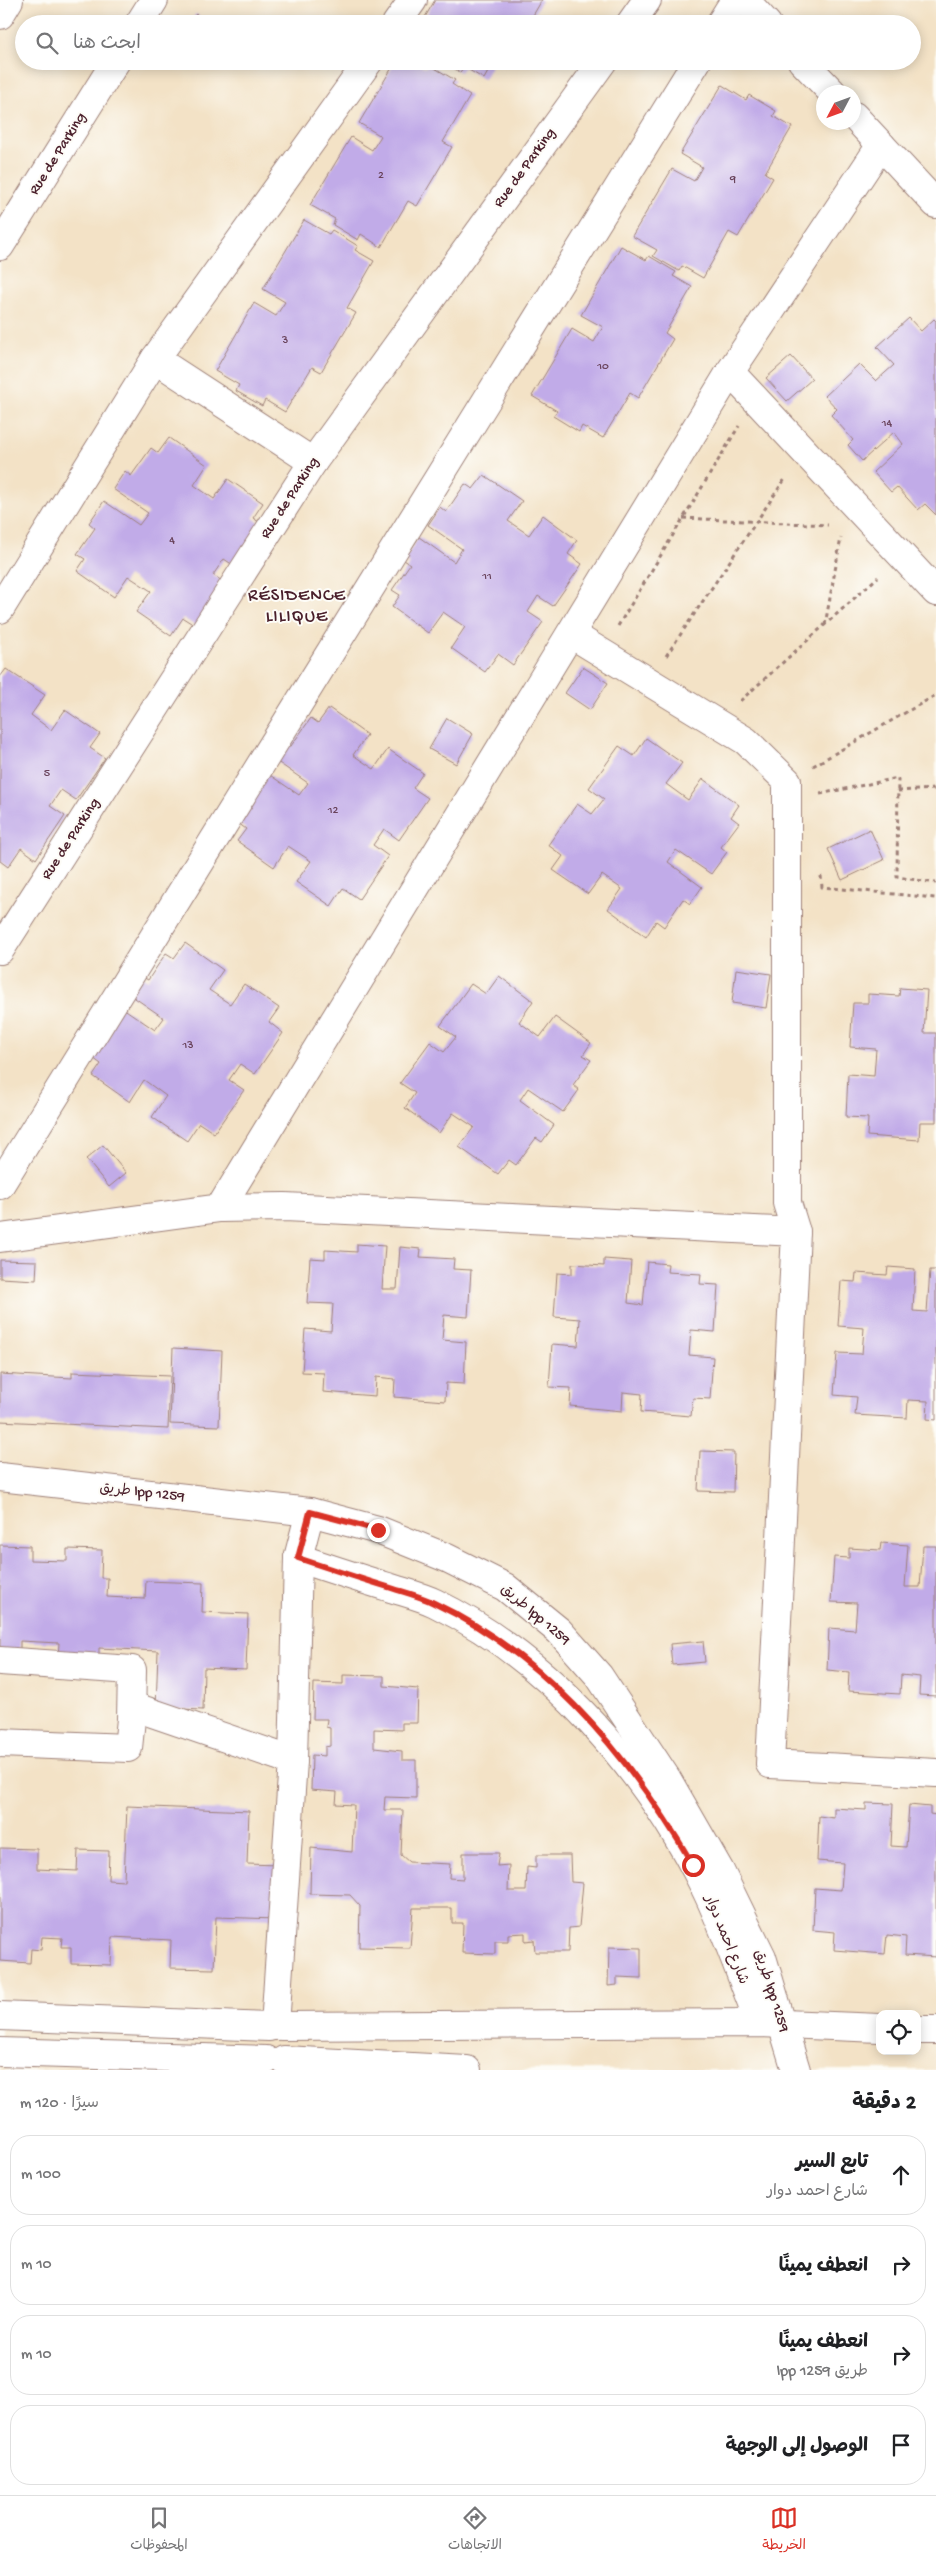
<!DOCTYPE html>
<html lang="ar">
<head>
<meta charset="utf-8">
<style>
  body { margin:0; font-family:"Gochi Hand","Playpen Sans Arabic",sans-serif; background:#f2f2f2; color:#202124; direction:rtl }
  .controls { position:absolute; right:15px; bottom:15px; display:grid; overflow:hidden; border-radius:10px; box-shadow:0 2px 12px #0003 }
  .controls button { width:45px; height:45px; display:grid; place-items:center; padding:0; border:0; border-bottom:1px solid #e0e0e0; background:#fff; color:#202124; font:25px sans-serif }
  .compass { position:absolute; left:816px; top:85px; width:45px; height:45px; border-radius:50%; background:#fff; box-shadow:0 2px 12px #0003; rotate:229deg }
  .stop { position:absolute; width:15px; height:15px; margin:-11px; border:4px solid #d93025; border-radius:50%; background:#fff }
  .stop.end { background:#d93025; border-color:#fff; box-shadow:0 1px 5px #0008 }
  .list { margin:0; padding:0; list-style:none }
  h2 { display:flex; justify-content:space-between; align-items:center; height:65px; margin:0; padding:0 20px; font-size:21px }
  h2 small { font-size:16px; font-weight:400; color:#757577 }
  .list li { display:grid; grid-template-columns:32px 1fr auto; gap:15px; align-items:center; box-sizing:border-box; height:80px; margin:0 10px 10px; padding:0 10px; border:1px solid #e0e0e0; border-radius:20px }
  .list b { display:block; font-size:19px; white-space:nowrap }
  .list p { margin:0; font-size:16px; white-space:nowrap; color:#757577 }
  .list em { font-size:16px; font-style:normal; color:#757577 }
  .icon { flex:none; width:28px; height:28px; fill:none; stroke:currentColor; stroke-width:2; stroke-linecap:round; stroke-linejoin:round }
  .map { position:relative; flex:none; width:936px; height:2070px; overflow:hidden; direction:ltr }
  .search { position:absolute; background:#fff; box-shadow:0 2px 12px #0003; left:15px; right:15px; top:15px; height:55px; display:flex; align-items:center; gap:12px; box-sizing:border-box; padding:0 18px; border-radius:28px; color:#757577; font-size:19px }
  .sheet { height:425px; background:#fff }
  nav { display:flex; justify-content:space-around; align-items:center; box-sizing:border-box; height:70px; border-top:1px solid #e0e0e0; background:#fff; font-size:14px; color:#757577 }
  nav a { display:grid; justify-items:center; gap:2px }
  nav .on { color:#d93025 }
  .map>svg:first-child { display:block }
  .building { fill:#c1abe8 }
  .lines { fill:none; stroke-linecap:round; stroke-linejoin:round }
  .street-casing { stroke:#9e8078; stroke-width:30 }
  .secondary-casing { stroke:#9e8078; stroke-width:30 }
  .highway-casing { stroke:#9e8078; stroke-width:30 }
  .path { stroke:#9e8078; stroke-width:3; stroke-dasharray:4 4; stroke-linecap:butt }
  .street { stroke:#fff; stroke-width:28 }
  .secondary { stroke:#fff; stroke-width:28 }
  .highway { stroke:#fff; stroke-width:28 }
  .route { stroke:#d93025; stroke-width:6 }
  .labels { text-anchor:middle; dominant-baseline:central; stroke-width:4; stroke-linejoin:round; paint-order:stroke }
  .number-label { font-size:12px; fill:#68425a }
  .street-label { font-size:15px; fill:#4a1f2b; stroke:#fdfcf7 }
  .quarter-label { font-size:18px; letter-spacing:1px; fill:#4a1f2b; stroke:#fdfcf7 }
</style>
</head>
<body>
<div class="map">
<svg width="936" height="2070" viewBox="0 0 936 2070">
  <rect width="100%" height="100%" fill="#fdfcf7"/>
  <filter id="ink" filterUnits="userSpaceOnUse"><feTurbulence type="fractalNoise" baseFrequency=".02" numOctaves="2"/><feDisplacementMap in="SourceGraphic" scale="10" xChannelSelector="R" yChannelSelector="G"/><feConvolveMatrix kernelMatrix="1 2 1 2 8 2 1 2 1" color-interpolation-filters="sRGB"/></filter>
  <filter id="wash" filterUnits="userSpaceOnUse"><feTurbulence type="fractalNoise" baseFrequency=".0096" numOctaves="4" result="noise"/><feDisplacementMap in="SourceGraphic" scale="20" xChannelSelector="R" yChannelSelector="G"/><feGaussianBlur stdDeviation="1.12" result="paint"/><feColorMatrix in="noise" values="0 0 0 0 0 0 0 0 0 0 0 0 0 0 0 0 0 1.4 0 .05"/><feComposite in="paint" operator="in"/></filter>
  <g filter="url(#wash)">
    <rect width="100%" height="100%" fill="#f3e2c6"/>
    <g id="blocks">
      <g class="building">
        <polygon points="435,0 542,0 528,24 421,24"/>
        <polygon points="196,14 208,24 188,24"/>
        <polygon points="396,61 413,61 425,68 428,64 455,80 452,84 470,96 443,142 452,147 417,206 408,201 381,247 361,234 358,240 333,225 335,219 310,205 351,137 372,150 381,136 359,123"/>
        <polygon points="442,61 494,61 484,79 464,67 460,72"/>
        <polygon points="722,85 746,100 749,95 776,111 773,116 792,127 765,173 773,178 738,237 729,232 703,278 682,266 679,271 653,256 657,250 632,236 672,169 694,181 702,167 680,154"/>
        <polygon points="304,220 329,234 332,230 358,246 355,250 374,261 347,308 356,313 321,372 312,367 285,412 265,400 262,406 236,391 239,385 215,371 254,303 276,316 285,302 263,289"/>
        <polygon points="621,246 646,260 649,256 676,272 673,276 692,287 665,333 673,339 638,398 630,393 603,438 582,426 579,432 553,416 557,411 532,396 572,329 594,342 603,327 581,315"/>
        <polygon points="909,318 921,331 934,319 936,321 936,515 925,504 918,510 897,487 891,492 873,472 903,444 894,432 862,461 848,445 853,440 831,415 837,409 825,396 859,364 876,381 894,365 877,347"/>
        <polygon points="791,356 812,379 787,401 766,378"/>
        <polygon points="169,438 207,465 194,485 214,499 228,479 263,503 253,518 268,528 239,569 224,559 213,575 228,585 199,628 183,618 171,636 136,612 151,591 128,576 114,597 77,571 85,559 77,554 95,528 89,523 104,501 139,525 148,513 113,489 125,471 131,476 151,448 158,453"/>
        <polygon points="484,475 522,501 508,521 529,535 543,515 577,540 568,554 582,564 553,606 538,596 528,612 543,622 513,665 498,654 485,672 451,648 465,627 443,612 428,633 392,607 400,595 392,590 410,564 404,560 419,537 454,562 462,549 428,525 440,507 446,512 465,484 473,489"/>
        <polygon points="583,667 608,683 590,710 565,693"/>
        <polygon points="6,669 45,695 31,715 51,730 65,710 100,734 90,748 105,758 76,800 61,790 50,806 65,816 36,859 21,848 8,867 0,861 0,677"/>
        <polygon points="329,708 367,735 353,755 374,769 388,749 423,773 413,788 428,798 399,840 384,829 373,845 388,856 359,899 343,888 331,906 296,882 311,861 288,846 274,867 237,841 246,829 238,823 264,771 299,795 308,783 273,759 285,741 291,746 311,718 318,723"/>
        <polygon points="447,718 473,734 456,764 429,749"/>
        <polygon points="646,738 682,763 666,784 688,800 703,779 739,805 731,817 739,823 721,847 727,852 711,874 676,850 668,862 702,887 690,904 683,899 664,927 656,921 646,937 608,909 622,889 602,875 588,894 553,870 563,856 548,845 577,804 592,814 604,799 589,788 619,746 634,756"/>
        <polygon points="870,829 884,860 842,880 828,849"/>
        <polygon points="185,943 223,970 209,990 230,1004 244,984 279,1008 269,1022 283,1033 255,1074 240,1064 229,1080 244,1090 214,1133 199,1123 187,1141 152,1117 166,1096 144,1080 130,1102 93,1076 101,1064 93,1058 111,1033 105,1029 120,1006 155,1030 164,1018 129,994 141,976 148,980 166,953 174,958"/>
        <polygon points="736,969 771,974 766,1008 732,1003"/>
        <polygon points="499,976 533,1001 519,1022 540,1037 555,1017 591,1043 583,1055 591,1060 573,1085 579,1090 563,1112 528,1088 520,1100 554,1125 542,1142 536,1138 516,1165 509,1160 498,1174 459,1147 474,1127 453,1113 439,1133 405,1108 415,1093 400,1083 430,1042 444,1052 456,1037 440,1026 471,984 486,994"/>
        <polygon points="900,988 927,990 924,1033 936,1033 936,1122 920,1122 919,1140 867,1136 868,1118 846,1117 848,1074 874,1076 876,1049 850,1047 853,1003 868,1003 868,994 899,996"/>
        <polygon points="103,1145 126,1173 109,1187 86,1159"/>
        <polygon points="357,1244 385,1246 382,1289 397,1289 400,1247 421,1249 420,1257 454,1259 453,1269 471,1270 468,1317 444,1315 442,1340 466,1342 464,1384 446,1383 445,1401 394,1397 395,1379 376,1377 375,1396 323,1392 324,1373 302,1372 305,1329 331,1331 333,1304 307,1303 310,1258 325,1259 325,1250 357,1252"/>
        <polygon points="604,1259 631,1261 628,1303 643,1305 647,1262 668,1264 667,1272 701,1274 700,1284 718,1285 715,1332 691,1330 689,1355 713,1357 710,1399 693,1398 691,1416 641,1412 642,1394 623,1392 622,1411 570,1406 571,1388 549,1387 552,1344 578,1346 580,1319 554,1317 557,1273 572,1274 572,1264 604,1266"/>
        <polygon points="0,1260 37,1261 36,1280 0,1278"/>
        <polygon points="888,1267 915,1269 913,1311 927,1312 930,1270 936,1270 936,1420 927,1419 928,1401 908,1400 907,1418 855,1415 857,1397 834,1395 837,1353 862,1354 864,1328 838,1326 841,1281 855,1282 856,1273 887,1275"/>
        <polygon points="173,1348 222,1351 219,1426 170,1424"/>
        <polygon points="72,1372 170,1376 168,1429 0,1421 0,1374 72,1378"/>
        <polygon points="700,1451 734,1452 733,1492 698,1491"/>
        <polygon points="881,1543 908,1545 905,1587 920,1587 923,1546 936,1546 936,1696 919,1695 920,1677 901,1675 900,1694 848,1691 849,1672 827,1670 829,1628 855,1630 857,1603 831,1602 834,1557 849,1558 849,1548 880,1550"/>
        <polygon points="0,1545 30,1546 30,1560 67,1561 67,1549 102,1550 101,1578 108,1578 107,1597 145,1599 146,1581 203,1583 202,1612 248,1614 246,1670 204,1668 203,1710 156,1708 158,1651 99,1648 99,1659 58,1658 59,1643 20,1641 20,1656 0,1655"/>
        <polygon points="703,1641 705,1662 672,1665 670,1644"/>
        <polygon points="343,1675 384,1676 384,1686 418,1689 417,1723 402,1723 402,1730 374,1729 374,1748 402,1751 402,1760 416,1760 416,1798 385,1797 384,1810 403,1810 401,1855 409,1862 450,1864 449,1878 463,1879 463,1853 499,1853 497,1866 509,1865 508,1891 526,1891 527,1867 536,1868 536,1855 570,1855 571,1882 583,1883 579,1927 569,1928 568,1952 535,1952 534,1940 525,1941 525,1933 508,1934 508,1941 495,1941 495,1954 462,1953 463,1923 452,1923 452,1908 413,1908 410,1948 359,1947 360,1906 350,1895 310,1894 311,1848 352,1852 354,1805 336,1804 337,1792 311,1790 312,1755 325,1756 325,1747 330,1746 330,1728 326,1727 327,1719 313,1719 314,1683 343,1684"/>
        <polygon points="866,1803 893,1804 891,1846 906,1847 909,1805 930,1807 930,1814 936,1815 936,1957 905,1955 906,1937 887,1935 885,1954 834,1950 835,1932 813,1930 815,1888 841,1890 843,1863 817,1861 819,1816 834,1818 834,1808 866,1810"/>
        <polygon points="127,1806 249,1811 247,1864 278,1865 276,1919 216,1917 214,1969 170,1968 171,1940 112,1937 111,1965 71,1964 71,1947 61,1947 62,1938 42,1937 41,1950 31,1949 30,1963 0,1961 0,1848 37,1849 37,1869 77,1871 78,1850 109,1851 108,1880 124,1881"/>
        <polygon points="609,1947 641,1948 641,1978 617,1977 617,1985 608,1986"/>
      </g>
    </g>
  </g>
  <g filter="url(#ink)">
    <use href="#blocks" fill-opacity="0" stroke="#9e8078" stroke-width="1"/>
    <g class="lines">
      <g class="street-casing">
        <g id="street">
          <polyline points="745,0 767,24"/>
          <polyline points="139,24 154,0"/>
          <polyline points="396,24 413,0"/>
          <polyline points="630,24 647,0"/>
          <polyline points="720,24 735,0"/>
          <polyline points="802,61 832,92"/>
          <polyline points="854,116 936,204"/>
          <polyline points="0,246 116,61"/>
          <polyline points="155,359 313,462"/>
          <polyline points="730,372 936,592"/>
          <polyline points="0,609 155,359 369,61"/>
          <polyline points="571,634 746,741 787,781 787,1203 796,1232 770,1764 936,1773"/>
          <polyline points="0,950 313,462 603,61"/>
          <polyline points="0,1185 697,61"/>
          <polyline points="220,1208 730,372 881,145"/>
          <polyline points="0,1238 220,1208 285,1207 796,1232"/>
          <path d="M 298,1558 C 328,1568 358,1578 388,1587 C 403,1592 420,1596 435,1603 C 550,1659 648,1772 704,1886 C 726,1930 741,1978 760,2023"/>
          <polyline points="0,1661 132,1670 131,1719 128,1748 0,1743"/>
          <polyline points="132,1706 293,1761"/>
          <polyline points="0,2016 269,2027"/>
          <polyline points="275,2026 293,1761 298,1558 310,1512"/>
          <polyline points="281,2026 760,2023 880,2028"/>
          <polyline points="917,2030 936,2030"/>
          <polyline points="0,2052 266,2060"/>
          <polyline points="284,2060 467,2070"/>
        </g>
      </g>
      <g class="secondary-casing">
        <polyline id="secondary" points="0,1477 310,1512 378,1530 447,1558 505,1587 559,1631 599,1676 667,1779 720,1871 762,1957 796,2070"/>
      </g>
      <g class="highway-casing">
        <polyline id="highway" points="0,15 9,0"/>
      </g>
      <g class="path">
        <polyline points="683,518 828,525"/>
        <polyline points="825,625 841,538"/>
        <polyline points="618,626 739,426"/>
        <polyline points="666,656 785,479"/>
        <polyline points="740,701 878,577"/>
        <polyline points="813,766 936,695"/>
        <polyline points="898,791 936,789"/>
        <polyline points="820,794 898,778 897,877 936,883"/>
        <polyline points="821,876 822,887 935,898"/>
      </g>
      <use href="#street" class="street"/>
      <use href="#secondary" class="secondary"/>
      <use href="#highway" class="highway"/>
    </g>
  </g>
  <g class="lines" filter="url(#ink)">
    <path class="route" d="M 378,1530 L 310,1512 L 298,1558 C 328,1568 358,1578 388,1587 C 403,1592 420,1596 434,1603 C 548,1657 631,1758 693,1865"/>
  </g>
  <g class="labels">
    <g class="number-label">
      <text x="381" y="176">2</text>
      <text x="733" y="180">9</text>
      <text x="285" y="341">3</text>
      <text x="603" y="367">10</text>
      <text x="887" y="424">14</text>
      <text x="172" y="541">4</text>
      <text x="487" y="577">11</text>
      <text x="47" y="774">5</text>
      <text x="333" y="811">12</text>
      <text x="188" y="1046">13</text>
    </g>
    <g class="street-label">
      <text transform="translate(58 154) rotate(-58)">Rue de Parking</text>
      <text transform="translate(525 168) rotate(-54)">Rue de Parking</text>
      <text transform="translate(290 498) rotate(-57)">Rue de Parking</text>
      <text transform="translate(71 839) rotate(-57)">Rue de Parking</text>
      <text transform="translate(142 1493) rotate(6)">طريق lpp 1259</text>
      <text transform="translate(535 1615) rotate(40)">طريق lpp 1259</text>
      <text transform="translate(726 1940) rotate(68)">شارع احمد دوار</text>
      <text transform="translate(771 1991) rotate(72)">طريق lpp 1259</text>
    </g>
    <g class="quarter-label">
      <text x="297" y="596">RÉSIDENCE<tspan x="297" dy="21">LILIQUE</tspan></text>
    </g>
  </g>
</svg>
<div class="controls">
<button><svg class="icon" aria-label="locate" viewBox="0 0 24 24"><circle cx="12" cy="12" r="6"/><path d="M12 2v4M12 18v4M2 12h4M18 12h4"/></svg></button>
</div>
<svg class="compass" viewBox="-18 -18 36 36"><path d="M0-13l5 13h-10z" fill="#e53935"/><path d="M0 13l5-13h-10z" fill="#757577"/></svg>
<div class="stop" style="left:693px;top:1865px"></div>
<div class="stop end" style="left:378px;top:1530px"></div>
<div class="search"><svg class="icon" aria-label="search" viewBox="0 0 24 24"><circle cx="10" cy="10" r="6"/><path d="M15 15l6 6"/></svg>ابحث هنا</div>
</div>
<section class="sheet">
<h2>2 دقيقة<small>سيرًا · 120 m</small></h2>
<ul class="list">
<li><svg class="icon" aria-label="ahead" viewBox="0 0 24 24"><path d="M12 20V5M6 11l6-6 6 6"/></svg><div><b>تابع السير</b><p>شارع احمد دوار</p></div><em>100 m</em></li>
<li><svg class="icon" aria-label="right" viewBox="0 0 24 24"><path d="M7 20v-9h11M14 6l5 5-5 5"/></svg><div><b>انعطف يمينًا</b></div><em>10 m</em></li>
<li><svg class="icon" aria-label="right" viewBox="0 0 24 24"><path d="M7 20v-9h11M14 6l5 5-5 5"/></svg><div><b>انعطف يمينًا</b><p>طريق lpp 1259</p></div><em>10 m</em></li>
<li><svg class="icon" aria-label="arrive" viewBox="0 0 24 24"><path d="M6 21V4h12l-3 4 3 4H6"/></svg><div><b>الوصول إلى الوجهة</b></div></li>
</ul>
</section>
<nav>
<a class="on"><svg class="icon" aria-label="map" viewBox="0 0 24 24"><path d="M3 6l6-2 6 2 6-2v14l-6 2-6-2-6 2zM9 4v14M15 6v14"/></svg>الخريطة</a>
<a><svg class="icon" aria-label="directions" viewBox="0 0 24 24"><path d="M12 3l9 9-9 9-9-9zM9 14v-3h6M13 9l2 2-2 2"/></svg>الاتجاهات</a>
<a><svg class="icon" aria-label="saved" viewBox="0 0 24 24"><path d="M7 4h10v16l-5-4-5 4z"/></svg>المحفوظات</a>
</nav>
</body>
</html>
